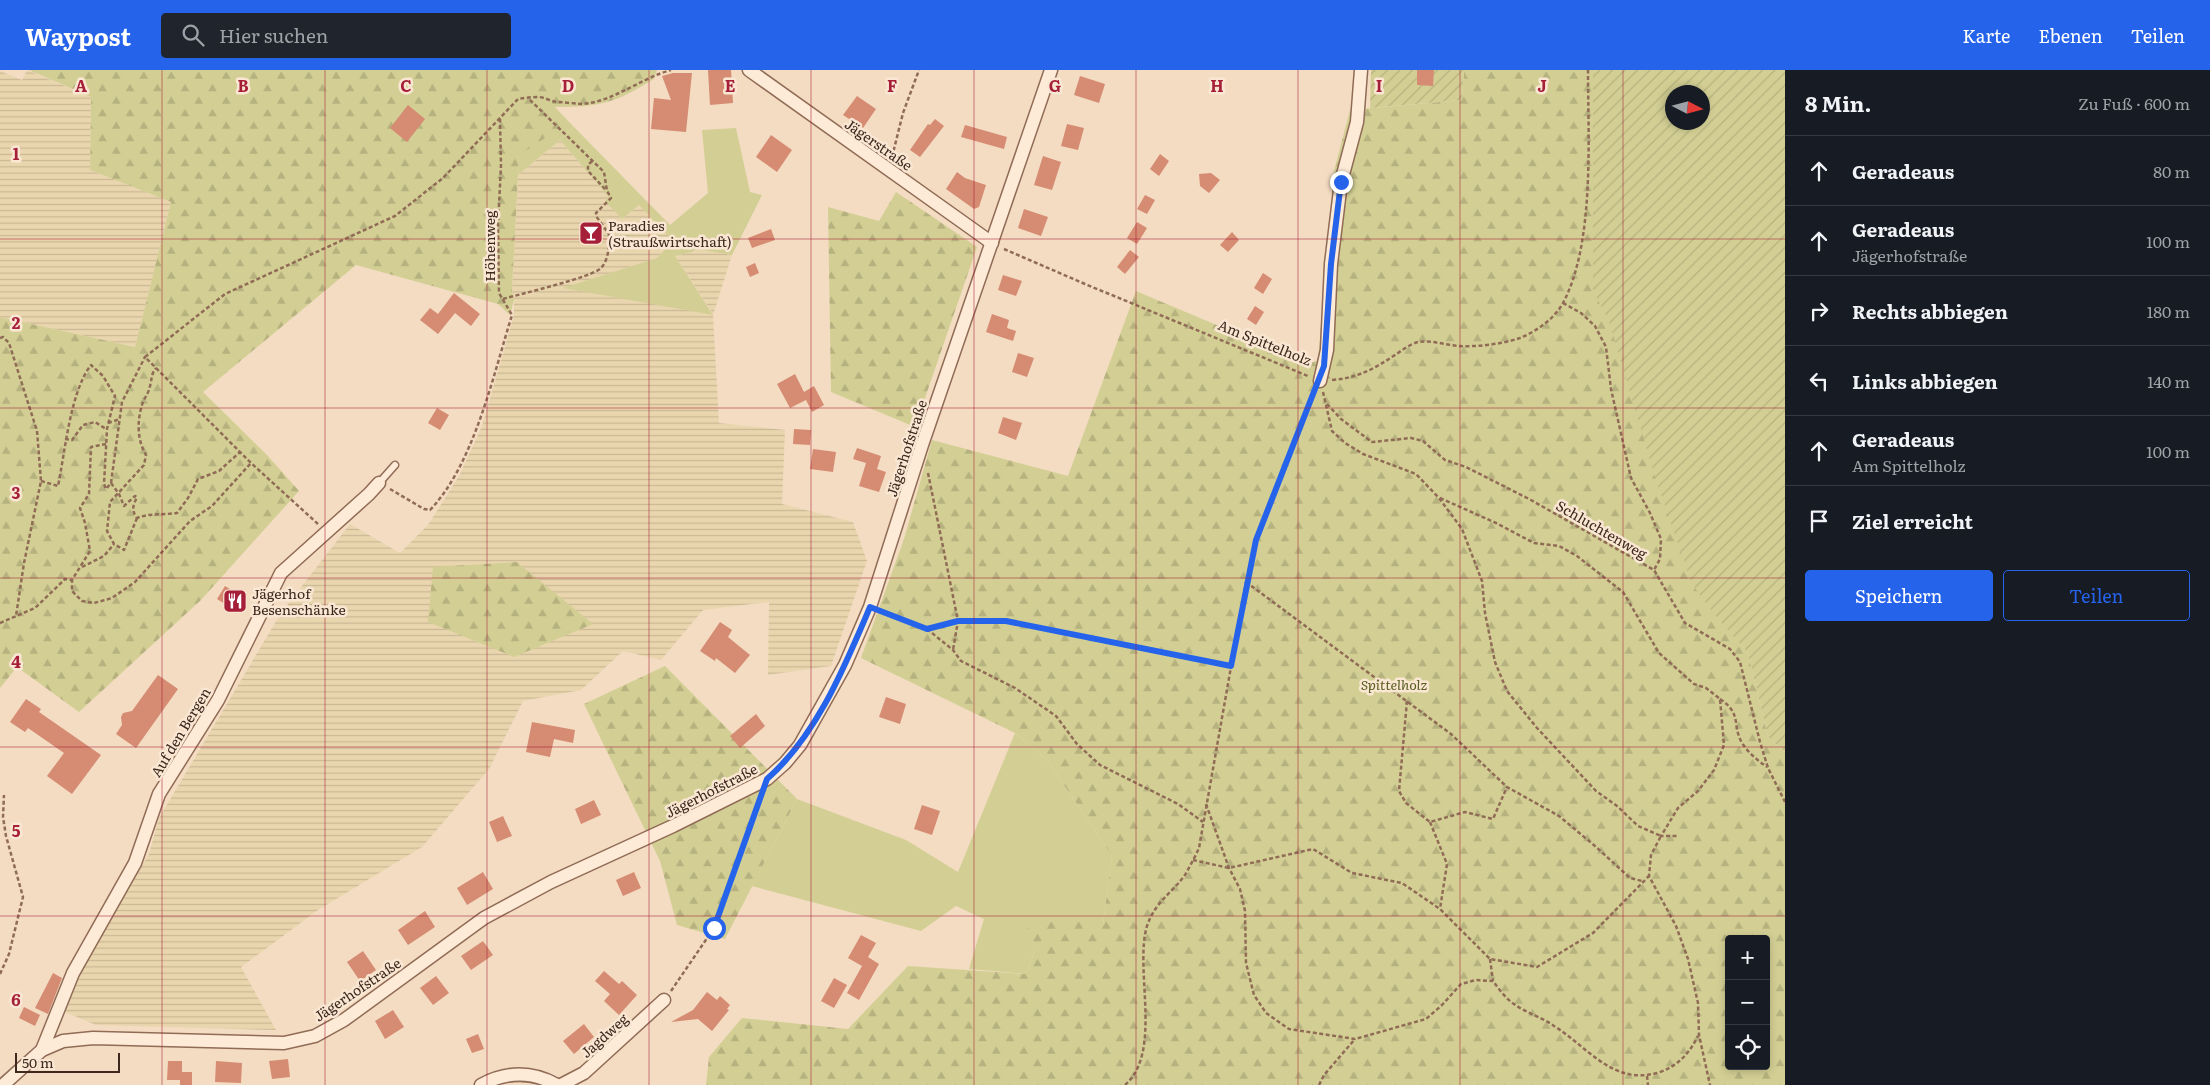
<!DOCTYPE html>
<html lang="de">
<head>
<meta charset="utf-8">
<style>
  body { margin:0; font-family:Literata,serif; background:#20242c; color:#f1f3f6 }
  .controls { position:absolute; right:15px; bottom:15px; display:grid; overflow:hidden; border-radius:5px; box-shadow:0 2px 8px #0003 }
  .controls button { width:45px; height:45px; display:grid; place-items:center; padding:0; border:0; border-bottom:1px solid #363941; background:#171b24; color:#f1f3f6; font:25px sans-serif }
  .compass { position:absolute; left:1665px; top:15px; width:45px; height:45px; border-radius:50%; background:#171b24; box-shadow:0 2px 8px #0003; rotate:96deg }
  .scale { position:absolute; left:15px; bottom:12px; width:105px; box-sizing:border-box; padding-left:5px; border:2px solid #3e271c; border-top:0; font-size:14px; line-height:18px; white-space:nowrap; color:#3e271c; -webkit-text-stroke:4px #fae7d3; paint-order:stroke }
  .stop { position:absolute; width:15px; height:15px; margin:-11px; border:4px solid #2563eb; border-radius:50%; background:#fff }
  .stop.end { background:#2563eb; border-color:#fff; box-shadow:0 1px 5px #0008 }
  .list { margin:0; padding:0; list-style:none }
  h2 { display:flex; justify-content:space-between; align-items:center; height:65px; margin:0; padding:0 20px; font-size:21px }
  h2 small { font-size:16px; font-weight:400; color:#9ea1a6 }
  .list li { display:grid; grid-template-columns:32px 1fr auto; gap:15px; align-items:center; box-sizing:border-box; height:70px; padding:0 20px; border-top:1px solid #363941 }
  .list b { display:block; font-size:19px; white-space:nowrap }
  .list p { margin:0; font-size:16px; white-space:nowrap; color:#9ea1a6 }
  .list em { font-size:16px; font-style:normal; color:#9ea1a6 }
  .actions { display:flex; gap:10px; padding:15px 20px }
  .actions a { flex:1; padding:11px 0; border:1px solid #2563eb; border-radius:5px; text-align:center; font-size:18px; color:#2563eb }
  .actions .main { background:#2563eb; color:#fff }
  .icon { flex:none; width:28px; height:28px; fill:none; stroke:currentColor; stroke-width:2; stroke-linecap:round; stroke-linejoin:round }
  .map { position:relative; flex:none; width:1785px; height:1015px; overflow:hidden }
  header { display:flex; align-items:center; gap:30px; box-sizing:border-box; height:70px; padding:0 25px; background:#2563eb; color:#fff }
  header strong { font-size:24px }
  nav { display:flex; gap:28px; margin-inline-start:auto; font-size:18px }
  .search { width:350px; height:45px; background:#20242c; display:flex; align-items:center; gap:12px; box-sizing:border-box; padding:0 18px; border-radius:5px; color:#9ea1a6; font-size:19px }
  main { display:flex }
  aside { flex:1; background:#171b24 }
  .map>svg:first-child { display:block }
  .farmland { fill:url(#farmland-rules) }
  .grass { fill:#d3cf94 }
  .forest { fill:url(#forest-firs); fill-rule:evenodd }
  .garden { fill:url(#garden-furrows); fill-rule:evenodd }
  .building { fill:#d68b73 }
  .lines { fill:none; stroke-linecap:round; stroke-linejoin:round }
  .service-casing { stroke:#906b56; stroke-width:9 }
  .minor-casing { stroke:#906b56; stroke-width:15 }
  .path { stroke:#906b56; stroke-width:2.5; stroke-dasharray:4 2.5; stroke-linecap:butt }
  .service { stroke:#fdebd7; stroke-width:6 }
  .minor { stroke:#fdebd7; stroke-width:12 }
  .route { stroke:#2563eb; stroke-width:6 }
  .grid { fill:none; stroke:#a61f38; stroke-width:1; stroke-opacity:0.55 }
  .labels { text-anchor:middle; dominant-baseline:central; stroke-width:5; stroke-linejoin:round; paint-order:stroke }
  .street-label { font-size:14px; fill:#3e271c; stroke:#fae7d3 }
  .poi-label { font-size:14px; fill:#3e271c; stroke:#fae7d3; text-anchor:start }
  .park-label { font-size:14px; font-style:italic; fill:#585d20; stroke:#fae7d3 }
  .grid-label { font-size:16px; text-anchor:middle; font-weight:bold; fill:#a61f38; stroke:#fae7d3; stroke-width:5; stroke-linejoin:round; paint-order:stroke }
</style>
</head>
<body>
<header>
<strong>Waypost</strong>
<div class="search"><svg class="icon" aria-label="search" viewBox="0 0 24 24"><circle cx="10" cy="10" r="6"/><path d="M15 15l6 6"/></svg>Hier suchen</div>
<nav><a>Karte</a><a>Ebenen</a><a>Teilen</a></nav>
</header>
<main>
<div class="map">
<svg width="1785" height="1015" viewBox="0 0 1785 1015">
  <defs>
    <pattern id="farmland-rules" width="6" height="5" patternUnits="userSpaceOnUse" patternTransform="scale(1.25)"><rect width="6" height="5" fill="#ead6ae"/><path d="M0 2.5h6" fill="none" stroke="#cab895"/></pattern>
    <pattern id="forest-firs" width="22" height="20" patternUnits="userSpaceOnUse" patternTransform="scale(1.25)"><rect width="22" height="20" fill="#d3cf94"/><path d="M5 1l3.5 6h-7zM16 11l3.5 6h-7z" fill="#b6b27f"/></pattern>
    <pattern id="garden-furrows" width="10" height="10" patternUnits="userSpaceOnUse" patternTransform="scale(1.25)"><rect width="10" height="10" fill="#d3cf94"/><path d="M-1 1l2-2M0 10L10 0M9 11l2-2" fill="none" stroke="#b6b27f"/></pattern>
  </defs>
  <rect width="100%" height="100%" fill="#f3dcc2"/>
  <g class="farmland">
    <polygon points="27,0 91,27 90,100 171,132 135,277 0,247 0,1 22,10"/>
    <polygon points="560,70 610,127 606,131 622,149 639,135 675,170 657,188 565,218 713,244 675,186 692,182 696,179 732,185 713,245 719,353 785,360 782,434 853,452 867,491 831,596 768,605 769,532 703,540 661,590 623,581 581,620 523,631 489,699 422,777 318,840 241,897 276,960 96,955 65,942 91,879 149,784 159,748 281,543 350,454 400,483 428,455 459,406 482,356 514,245 514,230 512,221 518,105"/>
  </g>
  <g class="grass">
    <polygon points="574,57 670,155 708,123 702,60 736,58 750,122 762,125 732,185 696,179 692,182 675,186 713,245 563,218 657,188 673,171 639,135 622,149 605,131 609,127 560,70 518,105 519,84 554,62 560,70"/>
    <polygon points="1015,663 1047,690 1112,786 1103,854 1035,880 1026,904 969,899 984,849 956,836 921,861 752,816 797,729 906,770 958,802"/>
  </g>
  <g class="forest">
    <path d="M 29,0 L 657,0 L 654,9 C 615,33 601,37 555,37 L 574,57 L 560,70 L 553,63 L 519,85 L 512,221 L 514,230 L 510,245 L 498,234 L 356,195 L 203,322 L 267,385 L 299,421 L 200,531 L 79,642 L 17,597 L 0,618 L 0,247 L 135,277 L 171,132 L 90,100 L 91,27 Z"/>
    <path d="M 1464,0 L 1641,0 L 1785,453 L 1719,549 L 1748,583 L 1768,667 L 1785,682 L 1785,1015 L 706,1015 L 709,987 L 742,948 L 848,959 L 908,896 L 1026,904 L 1035,880 L 1024,864 L 1032,847 L 1103,854 L 1112,786 L 1047,690 L 1015,663 L 861,588 L 904,469 L 932,370 L 1068,406 L 1136,221 L 1309,294 L 1318,290 L 1334,101 L 1350,40 L 1462,30 ZM 1729,869 L 1766,869 L 1766,996 L 1729,996 Z"/>
    <polygon points="896,122 977,177 915,357 831,322 828,137 879,151"/>
    <polygon points="517,492 593,554 514,587 428,552 433,497"/>
    <polygon points="665,596 797,729 725,869 677,855 660,791 584,634"/>
  </g>
  <g class="garden">
    <polygon points="1371,0 1464,0 1462,30 1370,38"/>
    <path d="M 1593,0 L 1785,0 L 1785,682 L 1768,667 L 1748,583 L 1718,549 L 1692,514 L 1655,407 L 1609,251 L 1593,221 ZM 1672,22 L 1702,22 L 1702,52 L 1672,52 Z"/>
  </g>
  <g class="building">
    <polygon points="708,0 731,0 733,33 710,35"/>
    <polygon points="1417,0 1434,0 1433,16 1417,15"/>
    <polygon points="673,3 692,3 686,62 651,59 654,28 671,30 662,6"/>
    <polygon points="1080,6 1105,14 1099,33 1074,25"/>
    <polygon points="857,26 876,39 863,58 843,45"/>
    <polygon points="408,35 425,49 407,72 390,58"/>
    <polygon points="935,49 944,56 920,87 910,80 928,54 930,55"/>
    <polygon points="1067,54 1084,58 1078,80 1061,76"/>
    <polygon points="965,55 1007,67 1004,79 961,67"/>
    <polygon points="771,65 792,80 777,102 756,87"/>
    <polygon points="1160,84 1169,91 1159,106 1150,99"/>
    <polygon points="1043,86 1061,92 1052,120 1034,115"/>
    <polygon points="957,102 965,108 986,115 979,137 974,139 946,119"/>
    <polygon points="1211,103 1220,110 1209,123 1200,116 1199,104"/>
    <polygon points="1145,125 1155,130 1147,144 1137,139"/>
    <polygon points="1024,139 1048,147 1041,166 1018,158"/>
    <polygon points="1137,152 1147,158 1137,174 1127,168"/>
    <polygon points="586,154 600,158 596,173 582,169"/>
    <polygon points="771,159 775,170 752,178 748,168"/>
    <polygon points="1232,162 1239,170 1228,182 1220,175"/>
    <polygon points="1130,180 1139,187 1125,204 1117,197"/>
    <polygon points="755,193 759,203 750,207 746,197"/>
    <polygon points="1263,203 1272,209 1263,224 1254,218"/>
    <polygon points="1003,205 1022,211 1016,226 998,220"/>
    <polygon points="454,223 480,244 471,256 455,243 438,264 420,250 430,238 438,244"/>
    <polygon points="1255,236 1264,242 1256,255 1247,249"/>
    <polygon points="992,244 1009,250 1007,258 1016,261 1013,271 986,262"/>
    <polygon points="1018,283 1034,288 1027,307 1012,302"/>
    <polygon points="795,304 804,322 814,316 824,335 812,342 806,330 790,338 777,314"/>
    <polygon points="437,338 449,345 440,360 428,353"/>
    <polygon points="1003,347 1022,353 1016,370 998,363"/>
    <polygon points="794,359 811,360 810,375 793,374"/>
    <polygon points="857,378 881,386 877,399 886,402 879,422 859,416 866,393 853,389"/>
    <polygon points="813,379 836,382 833,402 810,399"/>
    <polygon points="225,516 244,528 236,541 217,529"/>
    <polygon points="720,552 732,560 728,567 750,585 735,603 716,588 715,591 700,581"/>
    <polygon points="158,605 178,619 136,678 116,664 122,655 121,647 123,643 132,641"/>
    <polygon points="886,627 906,634 900,654 879,647"/>
    <polygon points="26,629 41,639 39,642 101,685 72,724 47,706 64,683 28,658 25,662 10,652"/>
    <polygon points="756,644 765,656 740,678 730,666"/>
    <polygon points="532,652 575,660 573,673 554,669 550,687 526,682"/>
    <polygon points="594,730 601,745 581,754 575,739"/>
    <polygon points="922,735 940,741 932,765 914,759"/>
    <polygon points="503,746 512,766 497,772 489,752"/>
    <polygon points="483,802 493,819 467,835 457,818"/>
    <polygon points="634,802 641,818 623,826 616,810"/>
    <polygon points="425,841 435,857 408,875 398,860"/>
    <polygon points="861,865 876,873 868,887 879,894 859,930 847,923 862,896 848,888"/>
    <polygon points="483,871 493,885 471,900 461,886"/>
    <polygon points="363,881 376,900 360,911 347,892"/>
    <polygon points="604,901 619,914 622,911 637,925 619,945 604,931 610,924 595,911"/>
    <polygon points="53,903 62,908 48,944 35,938"/>
    <polygon points="436,906 449,923 433,935 420,918"/>
    <polygon points="834,908 847,915 834,938 821,931"/>
    <polygon points="707,922 717,930 720,926 730,935 727,939 729,940 712,961 698,949 671,952 693,940"/>
    <polygon points="24,937 40,945 35,956 19,948"/>
    <polygon points="393,940 404,957 385,969 375,951"/>
    <polygon points="584,954 594,967 574,984 563,971"/>
    <polygon points="478,964 484,979 472,983 466,969"/>
    <polygon points="288,989 290,1007 272,1009 269,991"/>
    <polygon points="168,991 182,991 182,1002 192,1002 192,1015 180,1015 180,1010 167,1010"/>
    <polygon points="216,991 242,993 241,1013 215,1012"/>
  </g>
  <g class="lines">
    <g class="service-casing">
      <polyline id="service" points="379,413 395,395"/>
    </g>
    <g class="minor-casing">
      <g id="minor">
        <polyline points="749,0 992,173"/>
        <polyline points="1320,311 1327,280 1331,194 1341,112 1357,52 1361,0"/>
        <polyline points="42,980 73,903 135,793 159,724 218,630 281,503 369,424 379,413"/>
        <polyline points="3,1015 42,980 63,971 93,968 284,973 315,966 344,950 484,848 551,812 673,756 767,709 785,693 800,675 845,595 870,537 922,375 1051,0"/>
        <path d="M 481,1015 C 507,1001 532,1001 557,1015"/>
        <polyline points="561,1015 584,1003 664,930"/>
      </g>
    </g>
    <g class="path">
      <polyline points="892,87 903,43 919,0"/>
      <polyline points="592,91 588,95 588,101 606,120"/>
      <polyline points="1004,179 1085,214 1308,306"/>
      <path d="M 503,229 C 520,224 593,207 601,198 C 609,190 609,175 609,164 L 596,146 L 596,143 L 611,128 L 607,121 L 604,102 L 528,28"/>
      <polyline points="1563,233 1581,243 1595,256 1606,277 1611,319 1631,408 1650,443 1661,469 1660,489 1654,500"/>
      <polyline points="0,268 3,267 9,273 37,361 41,411 24,493 16,546"/>
      <path d="M 1332,310 C 1357,308 1374,299 1395,285 C 1401,281 1410,274 1418,272 C 1432,270 1445,275 1459,276 C 1478,277 1502,274 1520,268 C 1537,261 1554,249 1563,233 C 1595,173 1588,67 1588,0"/>
      <polyline points="1323,322 1332,361 1345,373 1363,384 1416,404 1439,428 1462,459 1482,511 1485,543 1495,592 1507,621 1537,658 1596,721 1617,736 1638,756 1661,766 1651,785 1649,806 1676,856 1688,889 1698,933 1699,965 1710,1015"/>
      <polyline points="1327,334 1341,349 1372,372 1411,368 1423,371 1445,390 1466,397 1531,430 1654,500 1685,553 1730,579 1740,592 1760,672 1768,698 1785,732"/>
      <polyline points="108,353 120,349"/>
      <polyline points="65,369 72,370 83,355 95,352 106,359"/>
      <polyline points="106,374 91,377 89,424 80,438 85,453 90,481 72,510 72,521 82,531 94,533 112,528 135,512 190,451 212,436 251,393"/>
      <polyline points="928,403 958,551 953,580"/>
      <path d="M 41,411 L 58,416 C 65,383 70,322 91,295 L 103,306 L 115,326 L 107,359 L 104,414 L 106,419 L 111,413 L 122,332 L 145,287"/>
      <path d="M 111,413 L 119,424 L 124,436 L 135,426 L 137,427 C 133,436 131,440 137,448 C 149,443 164,445 177,443 L 188,428 L 198,409 L 219,401 L 240,382"/>
      <path d="M 390,419 L 424,439 L 430,440 C 474,394 493,306 512,245 L 499,223 L 498,157 L 501,95 L 500,49"/>
      <polyline points="1440,428 1496,453 1534,473 1559,476 1577,486 1623,522 1659,583 1694,614 1706,618 1720,629 1724,675 1714,700 1698,721 1678,738 1661,766 1678,766"/>
      <path d="M 137,448 L 124,480 L 114,474 L 107,461 L 110,432 L 144,395 L 146,385 C 137,370 137,351 142,335 C 144,328 149,323 150,316 C 152,309 151,304 156,298"/>
      <path d="M 318,454 L 251,393 L 145,287 L 225,224 L 395,146 L 443,108 L 518,29 C 524,28 531,27 538,27 C 544,27 550,31 556,32 C 561,32 580,34 583,34 C 615,31 641,8 671,0"/>
      <polyline points="82,497 104,486 114,474"/>
      <polyline points="1246,512 1451,664 1507,717 1559,746 1595,776 1630,808 1642,811"/>
      <polyline points="881,541 927,559 958,551 1006,551 1231,595"/>
      <polyline points="0,553 35,538 63,511 65,509 72,510"/>
      <polyline points="927,559 953,580 961,591 1015,618 1056,646 1077,674 1100,695 1178,734 1203,752"/>
      <path d="M 1720,629 C 1742,644 1732,653 1741,671 C 1747,682 1757,690 1767,697"/>
      <polyline points="1407,631 1399,721 1406,733 1430,752 1465,742 1493,749 1507,717"/>
      <path d="M 1206,734 L 1229,798 L 1240,819 L 1245,841 L 1246,893 L 1254,925 L 1266,943 L 1289,959 L 1355,969 L 1426,949 L 1442,935 L 1461,914 L 1476,910 L 1493,911 C 1499,919 1506,929 1514,934 C 1526,943 1542,947 1554,956 C 1588,977 1612,1015 1657,1003 C 1677,997 1689,984 1698,966"/>
      <polyline points="1430,752 1447,794 1440,839"/>
      <polyline points="1193,790 1229,798 1313,779 1352,803 1402,813 1440,839 1490,889 1537,897 1593,863 1649,806"/>
      <polyline points="1490,889 1493,911"/>
      <polyline points="0,904 9,884 23,827 6,766 3,747 4,725"/>
      <polyline points="671,921 714,858 760,728"/>
      <polyline points="1647,1006 1648,1015"/>
      <path d="M 1125,1015 C 1163,982 1134,899 1147,856 C 1155,832 1171,824 1185,805 C 1190,796 1195,787 1199,778 L 1246,512 L 1256,470 L 1315,321"/>
      <polyline points="1319,1015 1324,1005 1355,969"/>
    </g>
    <use href="#service" class="service"/>
    <use href="#minor" class="minor"/>
  </g>
  <g class="lines">
    <path class="route" d="M 714,858 L 767,709 C 817,665 844,598 870,537 L 927,559 L 958,551 L 1006,551 L 1231,596 L 1256,470 L 1324,296 L 1331,194 L 1341,112"/>
  </g>
  <path class="grid" d="M 162,0 L 162,1015M 325,0 L 325,1015M 487,0 L 487,1015M 649,0 L 649,1015M 811,0 L 811,1015M 974,0 L 974,1015M 1136,0 L 1136,1015M 1298,0 L 1298,1015M 1460,0 L 1460,1015M 1623,0 L 1623,1015M 0,169 L 1785,169M 0,338 L 1785,338M 0,508 L 1785,508M 0,677 L 1785,677M 0,846 L 1785,846"/>
  <defs>
    <g id="bar-square" transform="scale(1.25)"><rect x="-9" y="-9" width="18" height="18" rx="4" fill="#a61f38" stroke="#fae7d3"/><path d="M-6-5H6L.8 .8V4.5H3.5V6h-7V4.5H-.8V.8Z" fill="#fff"/></g>
    <g id="restaurant-square" transform="scale(1.25)"><rect x="-9" y="-9" width="18" height="18" rx="4" fill="#a61f38" stroke="#fae7d3"/><path d="M-5-6h1v4h1v-4h1v4h1v-4h1v5L-1.5 .5V6h-2V.5L-5-1ZM5-6V6H3V1.5H1.5Q1.5-4 5-6Z" fill="#fff"/></g>
  </defs>
  <g fill-rule="evenodd">
    <use href="#bar-square" x="591" y="163"/>
    <use href="#restaurant-square" x="235" y="531"/>
  </g>
  <g class="labels">
    <g class="street-label">
      <text transform="translate(879 74) rotate(35)">Jägerstraße</text>
      <text transform="translate(489 176) rotate(-90)">Höhenweg</text>
      <text transform="translate(1265 272) rotate(22)">Am Spittelholz</text>
      <text transform="translate(906 378) rotate(-72)">Jägerhofstraße</text>
      <text transform="translate(1602 459) rotate(30)">Schluchtenweg</text>
      <text transform="translate(180 662) rotate(-59)">Auf den Bergen</text>
      <text transform="translate(711 720) rotate(-27)">Jägerhofstraße</text>
      <text transform="translate(357 919) rotate(-34)">Jägerhofstraße</text>
      <text transform="translate(604 965) rotate(-42)">Jagdweg</text>
    </g>
    <g class="poi-label">
      <text x="608" y="155">Paradies<tspan x="608" dy="16">(Straußwirtschaft)</tspan></text>
      <text x="252" y="523">Jägerhof<tspan x="252" dy="16">Besenschänke</tspan></text>
    </g>
    <g class="park-label">
      <text x="1394" y="614">Spittelholz</text>
    </g>
  </g>
  <g class="grid-label">
    <text x="81" y="22">A</text>
    <text x="243" y="22">B</text>
    <text x="406" y="22">C</text>
    <text x="568" y="22">D</text>
    <text x="730" y="22">E</text>
    <text x="892" y="22">F</text>
    <text x="1055" y="22">G</text>
    <text x="1217" y="22">H</text>
    <text x="1379" y="22">I</text>
    <text x="1542" y="22">J</text>
    <text x="16" y="90">1</text>
    <text x="16" y="259">2</text>
    <text x="16" y="429">3</text>
    <text x="16" y="598">4</text>
    <text x="16" y="767">5</text>
    <text x="16" y="936">6</text>
  </g>
</svg>
<div class="controls">
<button>+</button>
<button>−</button>
<button><svg class="icon" aria-label="locate" viewBox="0 0 24 24"><circle cx="12" cy="12" r="6"/><path d="M12 2v4M12 18v4M2 12h4M18 12h4"/></svg></button>
</div>
<svg class="compass" viewBox="-18 -18 36 36"><path d="M0-13l5 13h-10z" fill="#e53935"/><path d="M0 13l5-13h-10z" fill="#9ea1a6"/></svg>
<div class="scale">50 m</div>
<div class="stop" style="left:714px;top:858px"></div>
<div class="stop end" style="left:1341px;top:112px"></div>
</div>
<aside>
<h2>8 Min.<small>Zu Fuß · 600 m</small></h2>
<ul class="list">
<li><svg class="icon" aria-label="ahead" viewBox="0 0 24 24"><path d="M12 20V5M6 11l6-6 6 6"/></svg><div><b>Geradeaus</b></div><em>80 m</em></li>
<li><svg class="icon" aria-label="ahead" viewBox="0 0 24 24"><path d="M12 20V5M6 11l6-6 6 6"/></svg><div><b>Geradeaus</b><p>Jägerhofstraße</p></div><em>100 m</em></li>
<li><svg class="icon" aria-label="right" viewBox="0 0 24 24"><path d="M7 20v-9h11M14 6l5 5-5 5"/></svg><div><b>Rechts abbiegen</b></div><em>180 m</em></li>
<li><svg class="icon" aria-label="left" viewBox="0 0 24 24"><path d="M17 20v-9H6M10 6l-5 5 5 5"/></svg><div><b>Links abbiegen</b></div><em>140 m</em></li>
<li><svg class="icon" aria-label="ahead" viewBox="0 0 24 24"><path d="M12 20V5M6 11l6-6 6 6"/></svg><div><b>Geradeaus</b><p>Am Spittelholz</p></div><em>100 m</em></li>
<li><svg class="icon" aria-label="arrive" viewBox="0 0 24 24"><path d="M6 21V4h12l-3 4 3 4H6"/></svg><div><b>Ziel erreicht</b></div></li>
</ul>
<div class="actions"><a class="main">Speichern</a><a>Teilen</a></div>
</aside>
</main>
</body>
</html>
